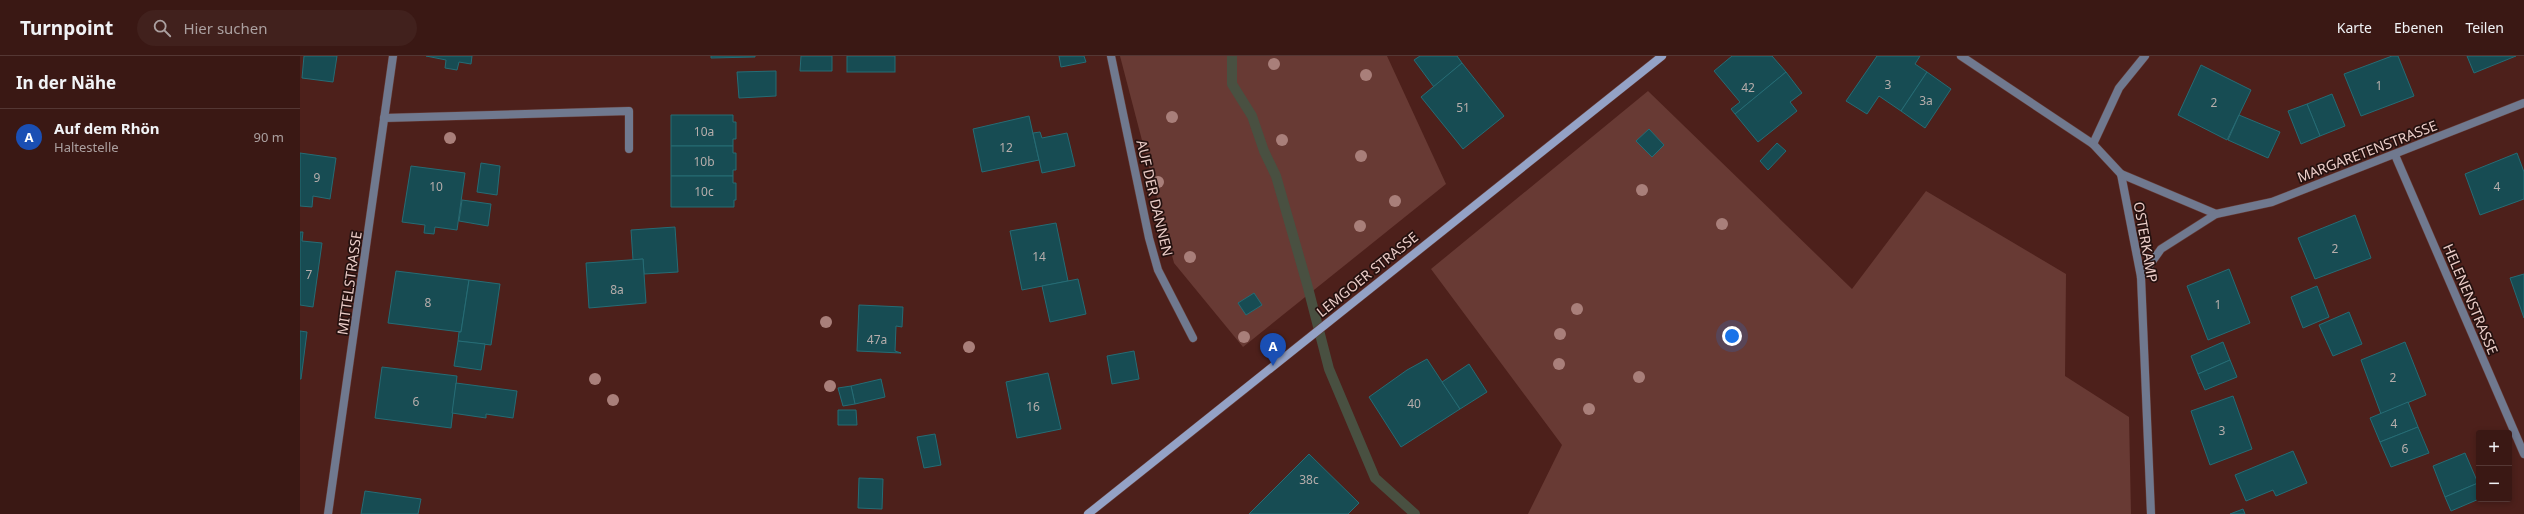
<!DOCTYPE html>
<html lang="de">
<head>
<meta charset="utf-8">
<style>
  body { margin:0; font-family:"Noto Sans",sans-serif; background:#41211d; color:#f1f3f6 }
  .controls { position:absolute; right:12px; bottom:12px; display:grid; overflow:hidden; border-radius:4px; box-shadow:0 2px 6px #0003 }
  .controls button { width:36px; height:36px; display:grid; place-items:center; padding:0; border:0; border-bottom:1px solid #543734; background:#3a1814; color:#f1f3f6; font:20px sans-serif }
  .you { position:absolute; left:1432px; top:280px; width:14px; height:14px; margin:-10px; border:3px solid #fff; border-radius:50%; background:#1a73e8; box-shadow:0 0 0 6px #1a73e833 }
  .badge { display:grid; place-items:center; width:26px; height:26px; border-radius:50%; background:#53cbdb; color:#fff; font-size:13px; font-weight:700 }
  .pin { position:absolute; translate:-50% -33px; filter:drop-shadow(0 1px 2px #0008) }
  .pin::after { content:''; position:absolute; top:21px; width:14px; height:12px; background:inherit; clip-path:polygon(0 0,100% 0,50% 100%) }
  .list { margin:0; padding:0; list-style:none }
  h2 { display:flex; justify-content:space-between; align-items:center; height:52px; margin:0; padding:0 16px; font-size:17px }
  h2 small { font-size:13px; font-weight:400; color:#aba0a0 }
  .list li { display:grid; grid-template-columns:26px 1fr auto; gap:12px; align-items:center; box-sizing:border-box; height:56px; padding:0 16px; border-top:1px solid #543734 }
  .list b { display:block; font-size:15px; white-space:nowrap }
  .list p { margin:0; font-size:13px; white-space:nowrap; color:#aba0a0 }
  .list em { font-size:13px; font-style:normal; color:#aba0a0 }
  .icon { flex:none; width:22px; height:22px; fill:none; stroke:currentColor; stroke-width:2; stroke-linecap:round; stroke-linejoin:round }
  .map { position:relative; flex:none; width:2224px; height:458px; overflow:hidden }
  header { display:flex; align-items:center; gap:24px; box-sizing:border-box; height:56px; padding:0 20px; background:#3a1814; border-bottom:1px solid #543734 }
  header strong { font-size:19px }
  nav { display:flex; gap:22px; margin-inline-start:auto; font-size:14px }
  .search { width:280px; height:36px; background:#41211d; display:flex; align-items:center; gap:10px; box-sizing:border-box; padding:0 14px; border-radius:22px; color:#aba0a0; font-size:15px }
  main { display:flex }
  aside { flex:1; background:#3a1814 }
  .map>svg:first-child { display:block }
  .green { fill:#683a34 }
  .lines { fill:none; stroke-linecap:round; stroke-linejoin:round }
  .stream { stroke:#495041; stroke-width:10 }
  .building { fill:#174c53; stroke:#266c75 }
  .lane-casing { stroke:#663c37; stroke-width:9 }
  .street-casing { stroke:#663c37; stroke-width:9 }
  .secondary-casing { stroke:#663c37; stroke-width:9 }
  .lane { stroke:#70798f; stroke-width:8 }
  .street { stroke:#70798f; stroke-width:8 }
  .secondary { stroke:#94a2c6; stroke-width:8 }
  .tree { fill:#a97f7a }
  .labels { text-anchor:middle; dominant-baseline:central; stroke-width:3.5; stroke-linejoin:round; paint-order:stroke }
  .number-label { font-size:12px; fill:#b6adab }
  .street-label { font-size:14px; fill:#ebcdc8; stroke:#25110f }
</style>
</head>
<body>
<header>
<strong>Turnpoint</strong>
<div class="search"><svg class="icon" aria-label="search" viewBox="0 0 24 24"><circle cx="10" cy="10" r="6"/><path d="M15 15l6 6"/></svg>Hier suchen</div>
<nav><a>Karte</a><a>Ebenen</a><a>Teilen</a></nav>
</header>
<main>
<aside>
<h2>In der Nähe<small></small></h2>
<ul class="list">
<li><span class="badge" style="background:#1a4fb4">A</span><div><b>Auf dem Rhön</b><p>Haltestelle</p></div><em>90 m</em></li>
</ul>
</aside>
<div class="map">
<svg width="2224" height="458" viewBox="0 0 2224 458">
  <rect width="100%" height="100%" fill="#4d201b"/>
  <g class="green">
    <polygon points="820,0 1087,0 1146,128 943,291 874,207"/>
    <polygon points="1348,35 1552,233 1626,135 1766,218 1765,320 1829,361 1831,458 1228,458 1262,389 1131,213"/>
  </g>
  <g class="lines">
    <polyline class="stream" points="932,0 932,28 952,60 964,95 976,120 1007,228 1029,313 1075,422 1115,458"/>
  </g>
  <g class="building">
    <polygon points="4,0 37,0 33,26 2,22"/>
    <polygon points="126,0 172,0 171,8 159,6 157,14 145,12 146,4"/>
    <polygon points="411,0 455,0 455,1 411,2"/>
    <polygon points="501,0 532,0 532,15 500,15"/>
    <rect x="547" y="0" width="48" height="16"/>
    <polygon points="759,0 784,0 786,6 761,11"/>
    <polygon points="1120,0 1157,0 1162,7 1134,31 1114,4"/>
    <polygon points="1432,0 1472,0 1486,16 1435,58 1431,53 1440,46 1414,15"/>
    <polygon points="1577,0 1620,0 1615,8 1627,16 1601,55 1579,40 1567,58 1546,45"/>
    <polygon points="2092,0 2098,0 2114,40 2061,60 2044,18"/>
    <polygon points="2167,0 2216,0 2174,17"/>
    <polygon points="1162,7 1204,60 1163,93 1121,41"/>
    <polygon points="1901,9 1951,34 1927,84 1878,59"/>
    <polygon points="476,15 476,40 439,42 437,16"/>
    <polygon points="1486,16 1502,37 1490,46 1497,55 1458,86 1435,58"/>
    <polygon points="1627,16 1651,33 1625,72 1601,55"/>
    <polygon points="2032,38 2045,70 2020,80 2007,48"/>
    <polygon points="2007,48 2020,80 2001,88 1988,55"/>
    <polygon points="371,59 433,59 433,66 436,66 436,83 433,83 433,90 371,90"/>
    <polygon points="1939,59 1980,76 1968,102 1928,84"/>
    <polygon points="729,60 739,104 682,116 673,73"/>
    <polygon points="1349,73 1364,89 1352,101 1336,85"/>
    <polygon points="740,76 742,82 767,77 775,110 742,117 733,77"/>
    <polygon points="1477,87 1486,95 1468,114 1460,105"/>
    <polygon points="371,90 433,90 433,97 436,97 436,114 433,114 433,120 371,120"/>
    <polygon points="0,97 36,102 30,143 13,140 12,151 0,150"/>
    <polygon points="2217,97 2224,116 2224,143 2180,159 2165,118"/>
    <polygon points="181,107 200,110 197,139 177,136"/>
    <polygon points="111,110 165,117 157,174 135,171 134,178 124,177 125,169 102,166"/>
    <polygon points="371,120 433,120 433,127 436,127 436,144 434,144 434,151 371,151"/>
    <polygon points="162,144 191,148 188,170 159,165"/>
    <polygon points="2055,159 2071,202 2015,223 1998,182"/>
    <polygon points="756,167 768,225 722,234 710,175"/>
    <polygon points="375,171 378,216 344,218 343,203 333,204 331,174"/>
    <polygon points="0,176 3,176 2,185 22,187 13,251 0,249"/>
    <polygon points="343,203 346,247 289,252 286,207"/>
    <polygon points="1929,213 1950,267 1908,284 1887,230"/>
    <polygon points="96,215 169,224 161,276 88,267"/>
    <polygon points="2224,218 2224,262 2210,222"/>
    <polygon points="778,223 786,258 750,266 742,230"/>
    <polygon points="169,224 200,228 191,289 158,285 159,276 161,276"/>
    <polygon points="2017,230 2029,261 2003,272 1991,241"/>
    <polygon points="954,237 962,249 946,259 938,247"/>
    <polygon points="559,249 603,251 602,271 596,270 595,295 601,297 557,295"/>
    <polygon points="2049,256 2062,288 2033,300 2019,269"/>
    <polygon points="0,275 7,276 1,323 0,323"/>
    <polygon points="158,285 185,288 181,314 154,310"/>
    <polygon points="1923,286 1930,304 1898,318 1891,300"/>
    <polygon points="2105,286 2126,339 2081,358 2061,304"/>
    <polygon points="834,295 839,323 812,328 807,300"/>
    <polygon points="1127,303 1160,353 1101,391 1069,341 1107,314"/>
    <polygon points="1930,304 1937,321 1905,334 1898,318"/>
    <polygon points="1169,308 1187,336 1160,353 1142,326"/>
    <polygon points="82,311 157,320 151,372 75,362"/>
    <polygon points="748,317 761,373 717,382 706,326"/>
    <polygon points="581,323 585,341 555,348 551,330"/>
    <polygon points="156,327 217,335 213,362 186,358 186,362 152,357"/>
    <polygon points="551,330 555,348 543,350 538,332"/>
    <polygon points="1933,340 1952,393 1910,409 1891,355"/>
    <polygon points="2108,346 2118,371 2080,386 2070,362"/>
    <polygon points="538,354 556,354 557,369 538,369"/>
    <polygon points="2118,371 2129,397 2091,411 2080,386"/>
    <polygon points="635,378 641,409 624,412 617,381"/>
    <polygon points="1993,395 2007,427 1976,440 1973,434 1946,445 1935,419"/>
    <polygon points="2165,397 2178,427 2145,441 2133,410"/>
    <polygon points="1009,398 1059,447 1048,458 949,458"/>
    <polygon points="559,422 583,423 582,453 558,452"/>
    <polygon points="2178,427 2179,443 2151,455 2145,441"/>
    <polygon points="65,435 121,443 118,458 61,458"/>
    <polygon points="1943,453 1945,458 1930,458"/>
  </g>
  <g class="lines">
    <g class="lane-casing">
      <g id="lane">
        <polyline points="84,62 329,55 329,93"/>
        <polyline points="1793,88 1819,32 1845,0"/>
      </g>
    </g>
    <g class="street-casing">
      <g id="street">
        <polyline points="811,0 849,182 858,214 893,282"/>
        <polyline points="1661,0 1793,88 1821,118 1841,221 1851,458"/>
        <polyline points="2095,99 2224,398"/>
        <polyline points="1821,118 1916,158 1972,146 2224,47"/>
        <polyline points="1841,221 1861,193 1916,158"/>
        <polyline points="28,458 93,0"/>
      </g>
    </g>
    <g class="secondary-casing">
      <polyline id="secondary" points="788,458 1362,0"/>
    </g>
    <use href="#lane" class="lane"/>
    <use href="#street" class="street"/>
    <use href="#secondary" class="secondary"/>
  </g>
  <g class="tree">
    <circle cx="974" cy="8" r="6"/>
    <circle cx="1066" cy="19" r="6"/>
    <circle cx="872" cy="61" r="6"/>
    <circle cx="150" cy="82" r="6"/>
    <circle cx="982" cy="84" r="6"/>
    <circle cx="1061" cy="100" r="6"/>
    <circle cx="858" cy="126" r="6"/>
    <circle cx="1342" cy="134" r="6"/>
    <circle cx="1095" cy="145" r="6"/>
    <circle cx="1422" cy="168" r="6"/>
    <circle cx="1060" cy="170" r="6"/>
    <circle cx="890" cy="201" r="6"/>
    <circle cx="1277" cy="253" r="6"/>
    <circle cx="526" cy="266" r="6"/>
    <circle cx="1260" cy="278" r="6"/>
    <circle cx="944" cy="281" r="6"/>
    <circle cx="669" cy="291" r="6"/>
    <circle cx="1259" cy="308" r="6"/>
    <circle cx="1339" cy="321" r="6"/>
    <circle cx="295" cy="323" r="6"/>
    <circle cx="530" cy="330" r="6"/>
    <circle cx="313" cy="344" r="6"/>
    <circle cx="1289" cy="353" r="6"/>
  </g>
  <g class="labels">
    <g class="number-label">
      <text x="1588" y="28">3</text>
      <text x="2079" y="29">1</text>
      <text x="1448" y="31">42</text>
      <text x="1626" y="44">3a</text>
      <text x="1914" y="46">2</text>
      <text x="1163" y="51">51</text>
      <text x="404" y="75">10a</text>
      <text x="706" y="91">12</text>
      <text x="404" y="105">10b</text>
      <text x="17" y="121">9</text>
      <text x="136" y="130">10</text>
      <text x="2197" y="130">4</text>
      <text x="404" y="135">10c</text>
      <text x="2035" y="192">2</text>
      <text x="739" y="200">14</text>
      <text x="9" y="218">7</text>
      <text x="317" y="233">8a</text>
      <text x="128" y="246">8</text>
      <text x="1918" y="248">1</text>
      <text x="577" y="283">47a</text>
      <text x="2093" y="321">2</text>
      <text x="116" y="345">6</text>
      <text x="1114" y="347">40</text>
      <text x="733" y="350">16</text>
      <text x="2094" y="367">4</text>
      <text x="1922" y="374">3</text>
      <text x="2105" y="392">6</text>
      <text x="1009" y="423">38c</text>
    </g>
    <g class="street-label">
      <text transform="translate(2067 95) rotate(-21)">MARGARETENSTRASSE</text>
      <text transform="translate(855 142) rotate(77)">AUF DER DANNEN</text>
      <text transform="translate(1846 186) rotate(80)">OSTERKAMP</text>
      <text transform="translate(1067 218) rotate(-39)">LEMGOER STRASSE</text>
      <text transform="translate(49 227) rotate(-82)">MITTELSTRASSE</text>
      <text transform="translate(2171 243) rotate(67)">HELENENSTRASSE</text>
    </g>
  </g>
</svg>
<div class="controls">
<button>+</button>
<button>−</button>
</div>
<div class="you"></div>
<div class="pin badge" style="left:973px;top:310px;background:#1a4fb4">A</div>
</div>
</main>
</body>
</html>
